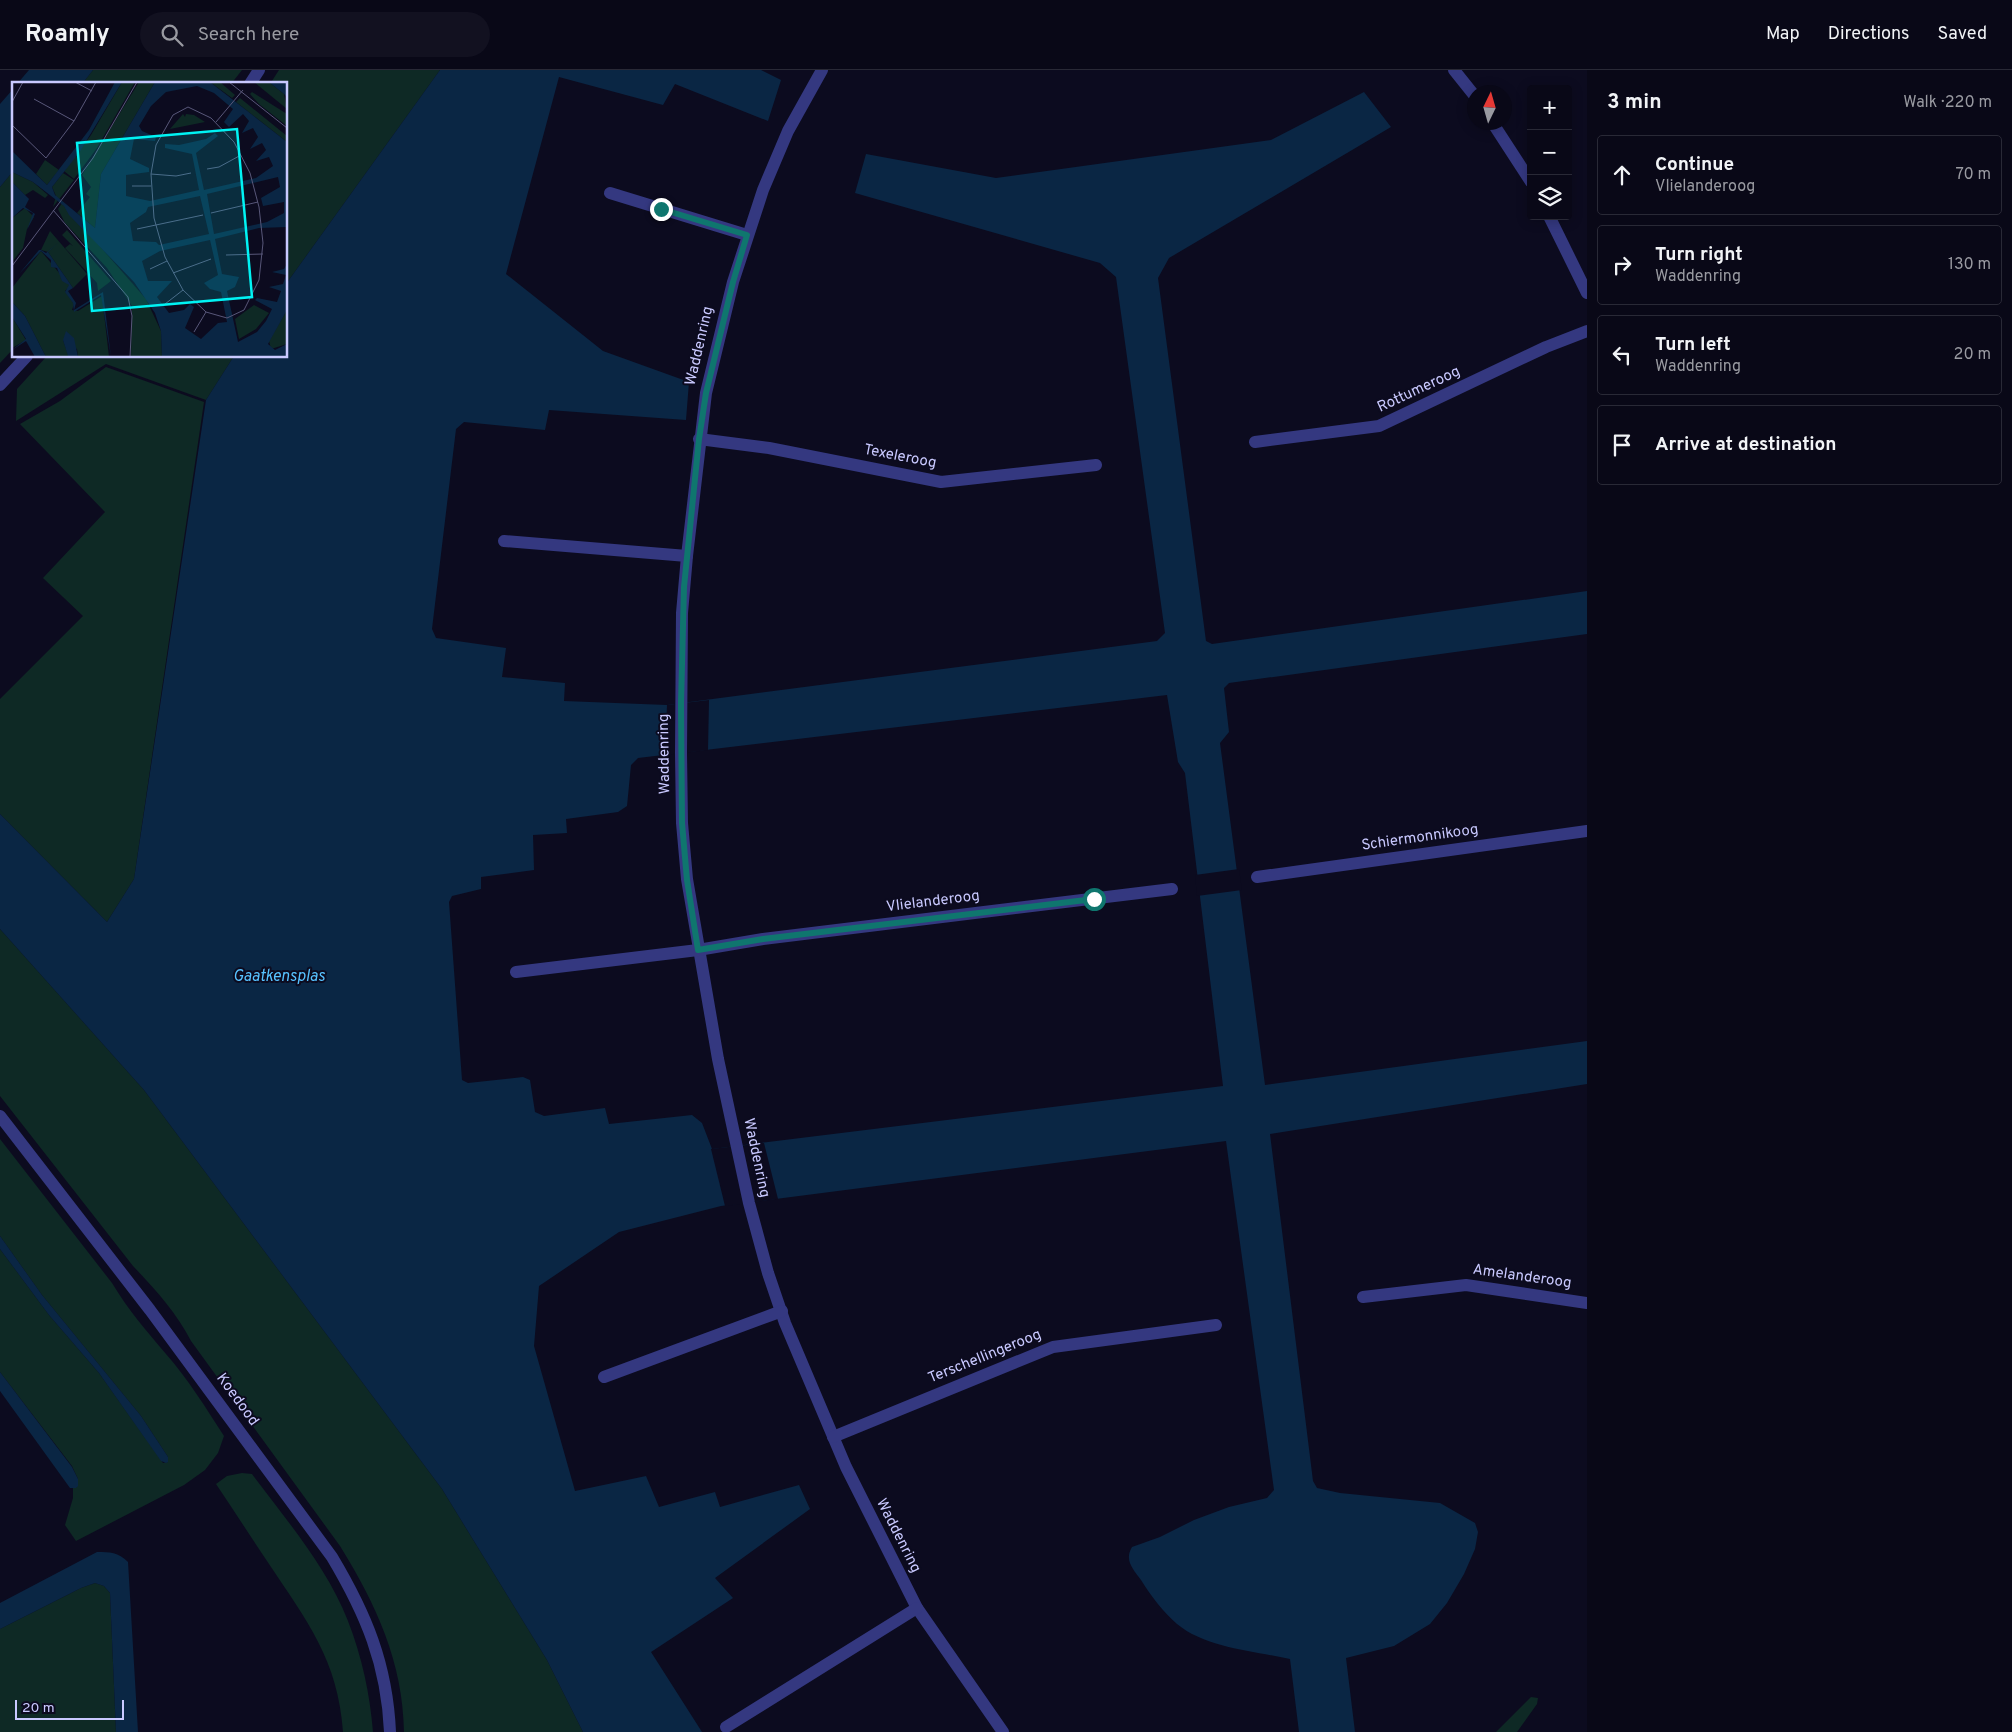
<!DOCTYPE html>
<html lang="en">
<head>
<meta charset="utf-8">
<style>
  body { margin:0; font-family:Overpass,sans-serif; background:#121120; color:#f1f3f6 }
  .controls { position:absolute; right:15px; top:15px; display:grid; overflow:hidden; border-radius:5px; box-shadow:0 2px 12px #0003 }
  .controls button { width:45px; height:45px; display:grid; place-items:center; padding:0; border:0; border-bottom:1px solid #292936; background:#090817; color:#f1f3f6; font:25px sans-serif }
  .compass { position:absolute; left:1467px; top:15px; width:45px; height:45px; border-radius:50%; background:#090817; box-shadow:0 2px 12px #0003; rotate:5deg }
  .scale { position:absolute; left:15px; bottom:12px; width:109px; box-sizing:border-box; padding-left:5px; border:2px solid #c9c9ff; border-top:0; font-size:14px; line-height:18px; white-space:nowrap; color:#c9c9ff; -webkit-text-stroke:4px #0c0b1f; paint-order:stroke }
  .stop { position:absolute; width:15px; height:15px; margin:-11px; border:4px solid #0f766e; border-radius:50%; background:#fff }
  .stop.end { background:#0f766e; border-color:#fff; box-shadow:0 1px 5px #0008 }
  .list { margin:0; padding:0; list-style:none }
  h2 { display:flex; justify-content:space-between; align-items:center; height:65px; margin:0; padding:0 20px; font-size:21px }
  h2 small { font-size:16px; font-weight:400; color:#999aa1 }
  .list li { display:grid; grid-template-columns:32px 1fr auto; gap:15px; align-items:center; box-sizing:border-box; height:80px; margin:0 10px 10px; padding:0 10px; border:1px solid #292936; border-radius:5px }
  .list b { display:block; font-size:19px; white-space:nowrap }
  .list p { margin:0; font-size:16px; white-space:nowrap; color:#999aa1 }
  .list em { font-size:16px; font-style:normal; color:#999aa1 }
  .icon { flex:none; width:28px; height:28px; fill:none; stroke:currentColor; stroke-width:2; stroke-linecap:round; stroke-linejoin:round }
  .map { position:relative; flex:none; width:1587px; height:1662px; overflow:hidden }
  header { display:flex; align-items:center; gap:30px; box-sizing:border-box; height:70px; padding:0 25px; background:#090817; border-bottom:1px solid #292936 }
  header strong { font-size:24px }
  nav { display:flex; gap:28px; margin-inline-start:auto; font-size:18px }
  .search { width:350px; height:45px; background:#121120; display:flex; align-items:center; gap:12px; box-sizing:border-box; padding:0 18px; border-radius:28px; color:#999aa1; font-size:19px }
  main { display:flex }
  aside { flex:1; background:#090817 }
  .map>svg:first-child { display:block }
  .green { fill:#0e2925 }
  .water { fill:#0a2644; fill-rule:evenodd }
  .pier { fill:#0c0b1f }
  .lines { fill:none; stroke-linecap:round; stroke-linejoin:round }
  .street { stroke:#343880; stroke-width:12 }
  .route { stroke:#0f766e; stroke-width:6 }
  .labels { text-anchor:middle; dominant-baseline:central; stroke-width:4; stroke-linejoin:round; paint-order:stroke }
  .street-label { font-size:15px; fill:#c9c9ff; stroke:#0c0b1f }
  .water-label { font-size:16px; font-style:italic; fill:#57c2ff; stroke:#0c0b1f }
  .inset-road { fill:none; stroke:#585779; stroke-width:1 }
  .view { fill:#00f3f4; fill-opacity:0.15; stroke:#00f3f4; stroke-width:2.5 }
  .inset-edge { fill:none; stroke:#c9c9ff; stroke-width:2.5 }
</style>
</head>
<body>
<header>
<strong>Roamly</strong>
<div class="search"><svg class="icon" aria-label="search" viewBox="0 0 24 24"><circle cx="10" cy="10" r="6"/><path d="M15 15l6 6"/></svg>Search here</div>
<nav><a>Map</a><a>Directions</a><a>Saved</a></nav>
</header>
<main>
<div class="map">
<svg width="1587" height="1662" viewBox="0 0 1587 1662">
  <rect width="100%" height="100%" fill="#0c0b1f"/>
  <g class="green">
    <polygon points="93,0 242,0 231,14 82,14"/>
    <polygon points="279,0 440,0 286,214 286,14 270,14"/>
    <polygon points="14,100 14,278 0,293 0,117"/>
    <polygon points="47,286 234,286 206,330 106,294 16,351 17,319"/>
    <polygon points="106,297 204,332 134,809 107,852 0,744 0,629 83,546 43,508 105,442 20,354 60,331"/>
    <path d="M 0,859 L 144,1020 L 442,1419 L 547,1590 L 583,1662 L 404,1662 C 403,1592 376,1534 340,1476 L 191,1271 C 176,1242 155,1219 133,1196 L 0,1026 Z"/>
    <path d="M 0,1069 L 112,1213 C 129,1241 145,1259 166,1284 C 188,1309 206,1338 224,1366 L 218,1383 L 205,1400 L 184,1415 L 76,1471 L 65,1455 L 73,1428 L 73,1418 L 76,1418 L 78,1409 L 72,1396 L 0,1302 L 0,1179 L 49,1245 L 99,1303 L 163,1393 L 168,1392 L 168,1387 L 141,1346 L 42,1225 L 0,1166 Z"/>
    <path d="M 242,1403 L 252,1404 C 287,1451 327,1497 348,1551 C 362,1587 370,1624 373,1662 L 343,1662 C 338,1590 307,1551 269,1494 C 251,1467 234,1441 216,1414 L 227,1406 Z"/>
    <polygon points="95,1513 104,1516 110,1523 116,1662 0,1662 0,1559 81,1518"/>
    <polygon points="1531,1627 1538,1628 1537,1634 1517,1662 1496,1662"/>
  </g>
  <g class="water">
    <polygon points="29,0 93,0 82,14 17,14"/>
    <path d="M 440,0 L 761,0 L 781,10 L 768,51 L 675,14 L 663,35 L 559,7 L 506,204 L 603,281 L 689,312 L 686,350 L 549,340 L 545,360 L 464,352 L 456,359 L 432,559 L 436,568 L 506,578 L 502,607 L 565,613 L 564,631 L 667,635 L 1157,571 L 1165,563 L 1116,207 L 1100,193 L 855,123 L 866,84 L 996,108 L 1271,70 L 1364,22 L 1391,57 L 1169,188 L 1158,208 L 1206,571 L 1212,574 L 1587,521 L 1587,564 L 1229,613 L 1224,618 L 1229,662 L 1220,673 L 1265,1015 L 1587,971 L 1587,1014 L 1270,1064 L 1313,1411 L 1317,1418 L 1340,1423 L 1440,1433 L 1475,1453 L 1478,1462 L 1475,1479 L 1464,1504 L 1447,1533 L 1430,1554 L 1394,1576 L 1346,1588 L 1355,1662 L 1299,1662 L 1290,1589 C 1254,1581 1206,1578 1177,1554 C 1163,1542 1151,1526 1141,1510 C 1133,1499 1124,1490 1132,1477 L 1160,1467 L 1194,1450 L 1229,1437 L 1267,1428 L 1274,1420 L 1226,1071 L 721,1136 L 619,1162 L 539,1216 L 534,1276 L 575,1421 L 646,1406 L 659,1437 L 715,1422 L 720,1437 L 799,1415 L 810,1439 L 715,1508 L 733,1528 L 651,1582 L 702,1662 L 583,1662 L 547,1590 L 442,1419 L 144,1020 L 0,859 L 0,744 L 107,852 L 134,809 L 206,330 L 234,286 L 286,286 L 286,214 ZM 1167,625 L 1178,692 L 1185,703 L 1223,1016 L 712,1079 L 702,1053 L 692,1045 L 609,1054 L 605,1038 L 544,1046 L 535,1042 L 530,1010 L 523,1007 L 468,1013 L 462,1010 L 449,832 L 452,826 L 481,819 L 481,807 L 534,800 L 533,765 L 567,763 L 566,749 L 618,742 L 627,736 L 631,695 L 638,688 Z"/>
    <polygon points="14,18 14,100 0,117 0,34"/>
    <polygon points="0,1166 42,1225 141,1346 168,1387 168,1392 166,1393 161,1391 99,1303 49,1245 0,1179"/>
    <polygon points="0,1302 72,1397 78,1409 78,1416 76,1418 70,1418 0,1321"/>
    <path d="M 97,1482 C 110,1482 118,1482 128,1492 L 138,1662 L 116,1662 L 110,1523 L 104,1516 L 95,1513 L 81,1518 L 0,1559 L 0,1533 Z"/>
  </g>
  <g class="pier">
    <polygon points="709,630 708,680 665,685 667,635"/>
    <polygon points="1239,799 1242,820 1197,826 1195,805"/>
    <polygon points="764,1073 778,1129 725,1136 711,1079"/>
  </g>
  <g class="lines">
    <g class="street">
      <polyline points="822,0 788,61 763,120 733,212 706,323 687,486 682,543 681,683 682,753 687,809 718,989 749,1133 768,1203 785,1253 846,1397 917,1538 1003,1662"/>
      <polyline points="1454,0 1474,25"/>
      <polyline points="250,14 259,0"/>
      <polyline points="1492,52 1531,112"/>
      <polyline points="610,123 747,165"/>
      <polyline points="1549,146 1587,223"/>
      <polyline points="0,315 27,286"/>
      <polyline points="699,369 769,378 941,412 1096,395"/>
      <polyline points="1255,372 1379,356 1546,277 1587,261"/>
      <polyline points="504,471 687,486"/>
      <polyline points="1257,807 1587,761"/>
      <polyline points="516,902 698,880 763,869 1172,819"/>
      <path d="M 0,1046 L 150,1240 L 332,1487 C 366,1544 387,1594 390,1662"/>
      <polyline points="1363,1227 1466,1215 1587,1233"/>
      <polyline points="604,1307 782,1241"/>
      <polyline points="833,1367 1053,1277 1216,1255"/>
      <polyline points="726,1657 917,1538"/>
    </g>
  </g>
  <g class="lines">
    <polyline class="route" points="661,139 747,165 733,212 706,323 699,369 684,517 681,633 682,753 687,810 698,880 763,869 1094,829"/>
  </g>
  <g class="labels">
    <g class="street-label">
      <text transform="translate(700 276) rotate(-77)">Waddenring</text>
      <text transform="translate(1419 320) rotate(-25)">Rottumeroog</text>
      <text transform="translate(900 387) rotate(11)">Texeleroog</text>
      <text transform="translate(665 684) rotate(-91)">Waddenring</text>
      <text transform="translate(1420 768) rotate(-8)">Schiermonnikoog</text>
      <text transform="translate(933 832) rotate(-7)">Vlielanderoog</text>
      <text transform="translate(756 1088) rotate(78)">Waddenring</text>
      <text transform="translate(1522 1207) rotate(8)">Amelanderoog</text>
      <text transform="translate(985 1287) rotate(-22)">Terschellingeroog</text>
      <text transform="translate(237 1330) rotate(54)">Koedood</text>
      <text transform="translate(898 1466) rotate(63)">Waddenring</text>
    </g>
    <g class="water-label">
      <text x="279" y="907">Gaatkensplas</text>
    </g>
  </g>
  <g transform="translate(12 12)">
    <rect width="275" height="275" fill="#0c0b1f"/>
    <path d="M 110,0 L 123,0 L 85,66 L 62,97 L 52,89 L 79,53 ZM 127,0 L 143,0 L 89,92 L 83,146 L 65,131 L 78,115 L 74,112 L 79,105 L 70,93 ZM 198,0 L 208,0 L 223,13 L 220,16 ZM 242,0 L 257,0 L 272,12 L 275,27 ZM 240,10 L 275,32 L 275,44 L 247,22 L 238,12 ZM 228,16 L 275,54 L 275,60 L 224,20 ZM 171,32 L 173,35 L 174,32 L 182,33 L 193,40 L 158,47 ZM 33,78 L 47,88 L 35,103 L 24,92 ZM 0,90 L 21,100 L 36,113 L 33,116 L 21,108 L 13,113 L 0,100 ZM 51,91 L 62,98 L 41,125 L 44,114 L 40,105 ZM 50,121 L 134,217 L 149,249 L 150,275 L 119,275 L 120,224 L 95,186 L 53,141 L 46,127 ZM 13,126 L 22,135 L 15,147 L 11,166 L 0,180 L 0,136 ZM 55,148 L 99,199 L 86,209 L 85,201 L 53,166 L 58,162 L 61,164 L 50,153 ZM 38,149 L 75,192 L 61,206 L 36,170 L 29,168 ZM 29,169 L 58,204 L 53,209 L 62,222 L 60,228 L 66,229 L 90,214 L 97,275 L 66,275 L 65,267 L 51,258 L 57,275 L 34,275 L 13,234 L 0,220 L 0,206 ZM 242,223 L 257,231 L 244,247 L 227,257 L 223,237 ZM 275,228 L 275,262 L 259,267 L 257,259 ZM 0,235 L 14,258 L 0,266 Z" fill="#0e2925"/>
    <path d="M 103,0 L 110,0 L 67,71 L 40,105 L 43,113 L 83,146 L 89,92 L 143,0 L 198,0 L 275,60 L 275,145 L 247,146 L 203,157 L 210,192 L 227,195 L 223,205 L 215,209 L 226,260 L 245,250 L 254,239 L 260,227 L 243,218 L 245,216 L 265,220 L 269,209 L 257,205 L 271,202 L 274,193 L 260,190 L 272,187 L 275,182 L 275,228 L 256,262 L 263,268 L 275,262 L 275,275 L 150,275 L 149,249 L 143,231 L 122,200 L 57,133 L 52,124 L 21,100 L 0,90 L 0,69 L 35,103 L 77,48 ZM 185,4 L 202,11 L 221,27 L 212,40 L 217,45 L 231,32 L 237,39 L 230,51 L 241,46 L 246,55 L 238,67 L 250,61 L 254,68 L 244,79 L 257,75 L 261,84 L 244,96 L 192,108 L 184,71 L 206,54 L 203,51 L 194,57 L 167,63 L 153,62 L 153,66 L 180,72 L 187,108 L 138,119 L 114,114 L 114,93 L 137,90 L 137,86 L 118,77 L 122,57 L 143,59 L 144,55 L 130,49 L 127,44 L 139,24 L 154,10 ZM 266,95 L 268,105 L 249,116 L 251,124 L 272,120 L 272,131 L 255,140 L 202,152 L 195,112 ZM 188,114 L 197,152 L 147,163 L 144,160 L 121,159 L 118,141 L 134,130 L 136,125 ZM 198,158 L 206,193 L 192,201 L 198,207 L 209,210 L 215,240 L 206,241 L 189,257 L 173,246 L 182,225 L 178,222 L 172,228 L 157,231 L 145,215 L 160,199 L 136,199 L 130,179 L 148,169 ZM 257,0 L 275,0 L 275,15 L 272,12 ZM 0,100 L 17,117 L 13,125 L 23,132 L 15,148 L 21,131 L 11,126 L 0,136 ZM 46,161 L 36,170 L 61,206 L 56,209 L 64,221 L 62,228 L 91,210 L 99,275 L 89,213 L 62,230 L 61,221 L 53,210 L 57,203 L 50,199 L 45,186 L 39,185 L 39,178 L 29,169 L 7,192 L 27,168 L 29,168 L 34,171 ZM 0,220 L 13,234 L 34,275 L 23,275 L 14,259 L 0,268 L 14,257 L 0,235 ZM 54,249 L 62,256 L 66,275 L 56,274 L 51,258 Z" fill="#0a2644" fill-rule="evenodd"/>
    <path class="inset-road" d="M 63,0 L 80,9M 217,0 L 275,46M 22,17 L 62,39M 0,20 L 11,0M 176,25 L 199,36 L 222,60 L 238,91 L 247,125 L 251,161 L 247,198 L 232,228 L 215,236 L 194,230 L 171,208 L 153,175 L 142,136 L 139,92 L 144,63 L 161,33 ZM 204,40 L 231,8M 0,43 L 34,76 L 62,39 L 84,0M 195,87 L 207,85 L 229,73M 139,92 L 164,94 L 179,91M 120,104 L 139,104M 41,128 L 116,215 L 120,234 L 118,275M 199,131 L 246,120M 125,147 L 191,133M 214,173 L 251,172M 0,184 L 81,76 L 125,0M 138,187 L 155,179M 161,191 L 199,177M 153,222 L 171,208M 182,250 L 194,230"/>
    <path class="view" d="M 225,47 L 240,215 L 80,229 L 65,61 Z"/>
    <rect width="275" height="275" class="inset-edge"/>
  </g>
</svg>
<div class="controls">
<button>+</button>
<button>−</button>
<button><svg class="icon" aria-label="layers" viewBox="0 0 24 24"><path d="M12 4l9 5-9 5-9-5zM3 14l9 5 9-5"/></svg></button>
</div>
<svg class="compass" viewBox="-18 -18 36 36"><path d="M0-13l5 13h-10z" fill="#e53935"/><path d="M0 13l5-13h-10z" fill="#999aa1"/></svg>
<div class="scale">20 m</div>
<div class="stop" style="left:1094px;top:829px"></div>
<div class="stop end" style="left:661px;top:139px"></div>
</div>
<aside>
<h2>3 min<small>Walk · 220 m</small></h2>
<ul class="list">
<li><svg class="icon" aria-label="ahead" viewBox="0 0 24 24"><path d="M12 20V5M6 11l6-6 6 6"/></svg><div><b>Continue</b><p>Vlielanderoog</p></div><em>70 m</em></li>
<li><svg class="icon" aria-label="right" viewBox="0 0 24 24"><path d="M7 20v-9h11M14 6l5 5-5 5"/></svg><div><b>Turn right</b><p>Waddenring</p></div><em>130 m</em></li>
<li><svg class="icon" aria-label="left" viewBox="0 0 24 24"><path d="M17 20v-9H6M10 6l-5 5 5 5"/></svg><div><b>Turn left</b><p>Waddenring</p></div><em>20 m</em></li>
<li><svg class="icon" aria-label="arrive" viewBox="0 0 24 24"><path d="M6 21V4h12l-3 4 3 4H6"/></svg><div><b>Arrive at destination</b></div></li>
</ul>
</aside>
</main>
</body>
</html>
